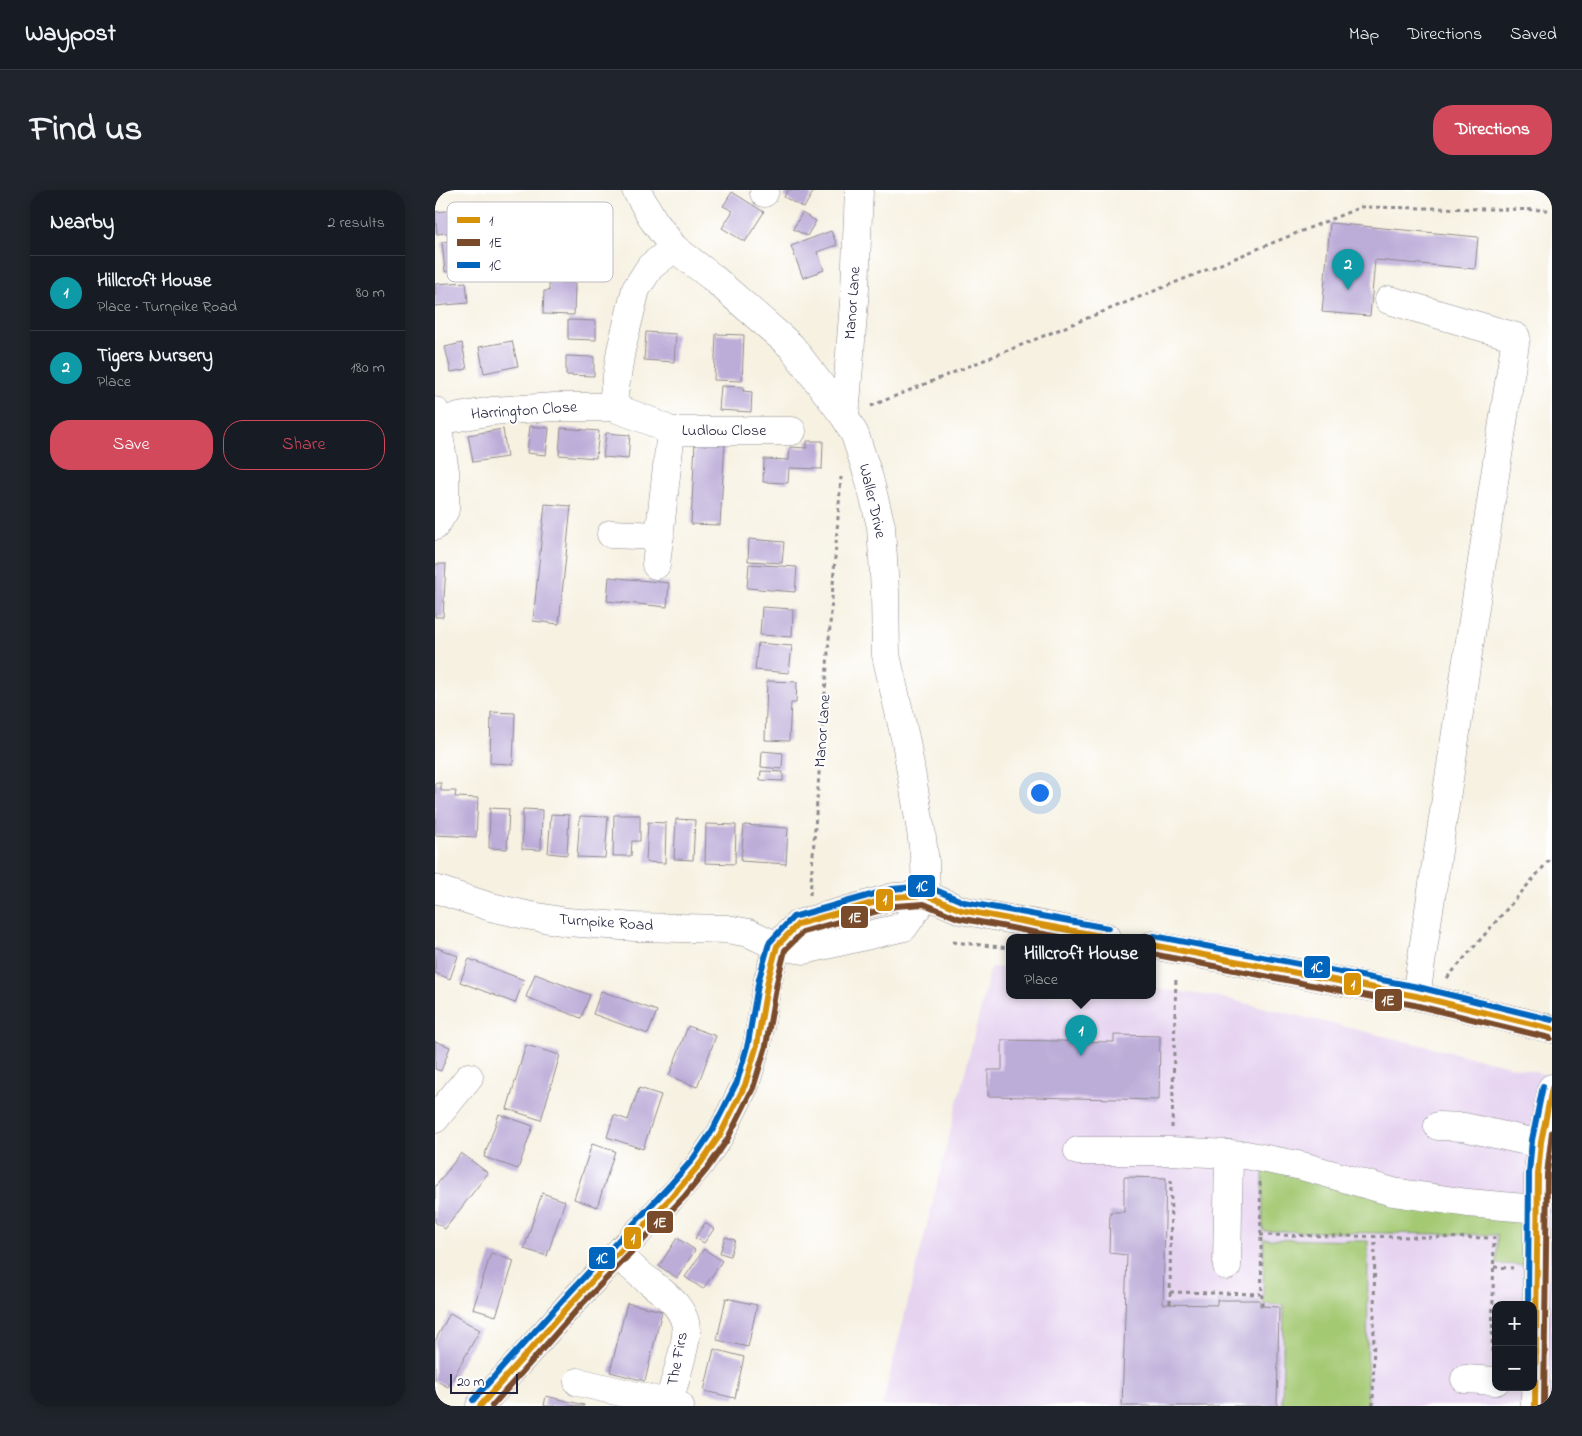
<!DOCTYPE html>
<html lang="en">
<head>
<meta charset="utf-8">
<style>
  body { margin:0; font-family:"Indie Flower",sans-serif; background:#20242c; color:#f1f3f6 }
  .controls { position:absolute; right:15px; bottom:15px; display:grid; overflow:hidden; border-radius:10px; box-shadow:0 2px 12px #0003 }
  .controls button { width:45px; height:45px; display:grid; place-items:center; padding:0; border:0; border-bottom:1px solid #363941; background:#171b24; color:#f1f3f6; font:25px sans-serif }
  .scale { position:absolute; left:15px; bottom:12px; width:68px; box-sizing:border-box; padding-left:5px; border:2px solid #22223b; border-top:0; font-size:14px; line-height:18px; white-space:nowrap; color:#22223b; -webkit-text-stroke:4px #fff; paint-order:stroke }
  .you { position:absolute; left:604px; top:602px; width:18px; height:18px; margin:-12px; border:4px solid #fff; border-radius:50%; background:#1a73e8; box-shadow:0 0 0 8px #1a73e833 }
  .badge { display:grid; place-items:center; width:32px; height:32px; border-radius:50%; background:#d1495b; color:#fff; font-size:16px; font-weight:700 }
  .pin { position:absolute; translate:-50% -41px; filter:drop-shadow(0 1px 2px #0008) }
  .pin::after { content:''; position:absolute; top:26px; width:18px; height:15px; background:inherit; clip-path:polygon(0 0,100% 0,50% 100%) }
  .popup { position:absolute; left:571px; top:744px; width:150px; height:65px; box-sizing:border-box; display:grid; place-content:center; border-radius:10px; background:#171b24; filter:drop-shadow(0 1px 4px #0005); font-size:16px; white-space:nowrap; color:#9ea1a6 }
  .popup b { font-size:19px; color:#f1f3f6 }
  .popup::after { content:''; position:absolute; left:50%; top:100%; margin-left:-10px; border:10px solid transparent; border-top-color:#171b24 }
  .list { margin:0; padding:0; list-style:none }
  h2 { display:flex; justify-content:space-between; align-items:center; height:65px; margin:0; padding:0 20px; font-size:21px }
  h2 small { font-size:16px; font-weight:400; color:#9ea1a6 }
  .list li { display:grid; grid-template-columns:32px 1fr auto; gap:15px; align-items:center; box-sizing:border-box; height:75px; padding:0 20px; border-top:1px solid #363941 }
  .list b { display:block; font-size:19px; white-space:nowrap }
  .list p { margin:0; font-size:16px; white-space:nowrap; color:#9ea1a6 }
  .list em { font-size:16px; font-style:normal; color:#9ea1a6 }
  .actions { display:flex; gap:10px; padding:15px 20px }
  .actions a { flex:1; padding:11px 0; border:1px solid #d1495b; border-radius:20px; text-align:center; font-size:18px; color:#d1495b }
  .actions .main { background:#d1495b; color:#fff }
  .map { position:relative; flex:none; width:1117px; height:1216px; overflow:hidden; border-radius:20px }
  header { display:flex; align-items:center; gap:30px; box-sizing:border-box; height:70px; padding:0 25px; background:#171b24; border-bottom:1px solid #363941 }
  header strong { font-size:24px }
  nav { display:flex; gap:28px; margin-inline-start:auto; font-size:18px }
  .intro { display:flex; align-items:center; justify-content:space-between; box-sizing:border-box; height:120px; padding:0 30px }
  h1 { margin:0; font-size:35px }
  .button { padding:12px 22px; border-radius:20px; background:#d1495b; color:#fff; font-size:18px; font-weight:700 }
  main { display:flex; gap:30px; padding:0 30px }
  aside { flex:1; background:#171b24; border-radius:20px; box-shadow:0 2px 12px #0003 }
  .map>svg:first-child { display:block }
  .built { fill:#e6d3f0; fill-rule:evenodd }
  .green { fill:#a4c973; stroke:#637657 }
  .building { fill:#bbacd8 }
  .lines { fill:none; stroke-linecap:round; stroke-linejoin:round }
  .minor-casing { stroke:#8c8a8e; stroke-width:29 }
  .path { stroke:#8c8a8e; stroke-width:3; stroke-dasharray:4 4; stroke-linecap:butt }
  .minor { stroke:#fff; stroke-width:28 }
  .bus-1-casing { stroke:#fff; stroke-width:10 }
  .bus-2-casing { stroke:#fff; stroke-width:10 }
  .bus-3-casing { stroke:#fff; stroke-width:10 }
  .bus-1 { stroke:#d79209; stroke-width:6 }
  .bus-2 { stroke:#7a4b2a; stroke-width:6 }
  .bus-3 { stroke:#0065bd; stroke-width:6 }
  .labels { text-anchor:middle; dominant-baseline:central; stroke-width:4; stroke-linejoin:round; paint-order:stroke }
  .street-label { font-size:16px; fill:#22223b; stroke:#fff }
  .key { fill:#fff; stroke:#bdbdc4; stroke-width:1 }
  .key-label { font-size:14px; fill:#22223b }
  .line-badge { stroke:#fff; stroke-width:2 }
  .badge-label { font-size:14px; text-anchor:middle; font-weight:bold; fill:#fff }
</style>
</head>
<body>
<header>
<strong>Waypost</strong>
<nav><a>Map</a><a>Directions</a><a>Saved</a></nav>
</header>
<div class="intro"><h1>Find us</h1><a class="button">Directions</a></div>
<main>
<aside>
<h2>Nearby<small>2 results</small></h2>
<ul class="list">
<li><span class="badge" style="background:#0f9aa8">1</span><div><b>Hillcroft House</b><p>Place · Turnpike Road</p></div><em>80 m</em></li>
<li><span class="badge" style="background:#0f9aa8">2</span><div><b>Tigers Nursery</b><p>Place</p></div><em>180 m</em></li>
</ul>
<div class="actions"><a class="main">Save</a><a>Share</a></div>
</aside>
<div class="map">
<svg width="1117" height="1216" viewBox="0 0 1117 1216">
  <rect width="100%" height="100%" fill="#fff"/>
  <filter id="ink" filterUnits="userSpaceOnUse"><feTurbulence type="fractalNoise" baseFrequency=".02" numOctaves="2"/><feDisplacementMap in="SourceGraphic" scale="10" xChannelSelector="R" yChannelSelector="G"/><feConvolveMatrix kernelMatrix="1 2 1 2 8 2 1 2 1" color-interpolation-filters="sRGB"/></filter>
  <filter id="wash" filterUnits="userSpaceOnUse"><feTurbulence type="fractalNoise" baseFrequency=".0096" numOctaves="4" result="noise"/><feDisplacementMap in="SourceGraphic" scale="20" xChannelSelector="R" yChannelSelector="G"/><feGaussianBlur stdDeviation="1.12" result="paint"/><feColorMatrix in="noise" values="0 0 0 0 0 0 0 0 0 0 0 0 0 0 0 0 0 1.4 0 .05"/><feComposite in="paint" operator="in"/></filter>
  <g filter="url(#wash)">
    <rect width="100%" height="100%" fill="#f6f1e1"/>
    <path class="built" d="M 556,777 L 575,779 L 575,805 L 717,805 L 717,798 L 784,807 L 1117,886 L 1117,1216 L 447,1216 ZM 1061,1115 L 1098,1115 L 1098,1197 L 1061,1197 Z"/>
    <g class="green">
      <polygon points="828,977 1087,1031 1091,1037 1091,1072 1086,1075 1062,1074 1062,1045 828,1041"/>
      <polygon points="829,1049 933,1051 932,1216 847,1216 849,1115 828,1114"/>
    </g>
    <g id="blocks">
      <g class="building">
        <polygon points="353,0 379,0 369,18 349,7"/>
        <polygon points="297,2 329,22 310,52 287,38 298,21 288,16"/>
        <polygon points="34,19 37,40 2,44 0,22"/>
        <polygon points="129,19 152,20 151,50 128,49"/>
        <polygon points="367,23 381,31 372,46 358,39"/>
        <polygon points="895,33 1043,47 1040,79 940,70 935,126 887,122"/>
        <polygon points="396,41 402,55 382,62 389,80 368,88 356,56"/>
        <polygon points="35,49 38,78 10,82 7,52"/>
        <polygon points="120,55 145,55 144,86 114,86 114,62 120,62"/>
        <polygon points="31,92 33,113 0,116 0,94"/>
        <polygon points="114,92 140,93 139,125 108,124 109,101 114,101"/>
        <polygon points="133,130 161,131 161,150 133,149"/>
        <polygon points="211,142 241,144 239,172 209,170"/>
        <polygon points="281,144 309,145 307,191 279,190"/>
        <polygon points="77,151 83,176 49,183 44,157"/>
        <polygon points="27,153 32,179 16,182 10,157"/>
        <polygon points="131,166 159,167 159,186 131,185"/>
        <polygon points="286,196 309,197 308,201 317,202 316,222 284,220"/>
        <polygon points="95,236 114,238 111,265 92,263"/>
        <polygon points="126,238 164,241 161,268 124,265"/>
        <polygon points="68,239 72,267 38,272 33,245"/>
        <polygon points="171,243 195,245 193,269 168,267"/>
        <polygon points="372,251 388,251 387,279 354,278 353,293 328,292 329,269 354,270 355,257 372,258"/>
        <polygon points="260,252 290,253 285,335 256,334"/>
        <polygon points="110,314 136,316 124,434 98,431"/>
        <polygon points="314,349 349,352 347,373 313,371"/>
        <polygon points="0,374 11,374 8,427 0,427"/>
        <polygon points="314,374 362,377 360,402 312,398"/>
        <polygon points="174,387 234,393 232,417 172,411"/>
        <polygon points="327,417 358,419 357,447 325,445"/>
        <polygon points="323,453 357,456 354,483 320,480"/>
        <polygon points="332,491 362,492 361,513 356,513 354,551 330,550"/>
        <polygon points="56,522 80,523 78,574 55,573"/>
        <polygon points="327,561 348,563 347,579 326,577"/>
        <polygon points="326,581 348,582 348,591 325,590"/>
        <polygon points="0,593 6,593 6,601 21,601 20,607 43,608 41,647 0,645"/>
        <polygon points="55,618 74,619 72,659 54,658"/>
        <polygon points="88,619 107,620 106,660 87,659"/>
        <polygon points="116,624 134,625 132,665 113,663"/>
        <polygon points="179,625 205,625 205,651 197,651 196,666 178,666"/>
        <polygon points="145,626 173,627 170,668 142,667"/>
        <polygon points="241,629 260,630 258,670 239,669"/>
        <polygon points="213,632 231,633 230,673 211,672"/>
        <polygon points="271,634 301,635 300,674 270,673"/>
        <polygon points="309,635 353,638 351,674 306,671"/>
        <polygon points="0,757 23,766 15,789 0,783"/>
        <polygon points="34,769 89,790 80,813 25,792"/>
        <polygon points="100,784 155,805 146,828 91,807"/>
        <polygon points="166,801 222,821 213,844 158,824"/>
        <polygon points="253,836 281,846 262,897 234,886"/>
        <polygon points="679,845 725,846 724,910 553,906 553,880 567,880 567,850 679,852"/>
        <polygon points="0,851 15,857 6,881 0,879"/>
        <polygon points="91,855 125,865 106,930 72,919"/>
        <polygon points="204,898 226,905 208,959 172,947 179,925 193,930"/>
        <polygon points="64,924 98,936 83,979 49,967"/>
        <polygon points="157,954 180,961 162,1017 139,1009"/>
        <polygon points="26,963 53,983 10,1039 0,1032 0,997"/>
        <polygon points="689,987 731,988 728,1114 782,1115 782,1110 825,1110 825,1116 844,1117 842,1216 687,1216 692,1065 674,1063 675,1022 689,1022"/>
        <polygon points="107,1003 130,1011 112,1066 89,1059"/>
        <polygon points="270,1033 279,1039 269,1053 260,1048"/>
        <polygon points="290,1047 300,1050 295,1066 285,1063"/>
        <polygon points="242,1048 260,1060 242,1088 224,1076"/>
        <polygon points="269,1059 287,1071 268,1099 250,1087"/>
        <polygon points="56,1063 79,1071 61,1126 38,1119"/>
        <polygon points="291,1108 322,1115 313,1157 282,1150"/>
        <polygon points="192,1113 227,1121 210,1191 175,1182"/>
        <polygon points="15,1123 45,1140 13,1197 0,1190 0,1151"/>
        <polygon points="279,1159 309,1167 300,1208 269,1201"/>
        <polygon points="111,1206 149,1215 149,1216 109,1216"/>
      </g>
    </g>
  </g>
  <g filter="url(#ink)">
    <use href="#blocks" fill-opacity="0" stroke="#8c8a8e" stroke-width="1"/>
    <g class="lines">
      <g class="minor-casing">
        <g id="minor">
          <polyline points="201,0 219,31 239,58 277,87 356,156 410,227 420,245 434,288 446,336 450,401 451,465 471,552 486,641 490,672 491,705"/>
          <polyline points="329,3 330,0"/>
          <polyline points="954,110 1081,147 981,806"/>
          <polyline points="177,217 215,231 236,241"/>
          <polyline points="0,221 10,281 10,320 0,336"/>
          <polyline points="410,227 420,99 424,0"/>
          <polyline points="2,231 57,221 120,217 177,217 186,160 201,99 215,77 239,58"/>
          <polyline points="176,344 225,346"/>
          <polyline points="221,375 236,241 357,241"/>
          <polyline points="0,699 56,717 91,725 132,732 200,737 292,739 314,743 342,756 369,760 469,737 491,705"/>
          <polyline points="717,755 981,806 1117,839"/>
          <polyline points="0,929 34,887"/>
          <polyline points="1003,936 1029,937 1092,951 1106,952"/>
          <polyline points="643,961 736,961 811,965 867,976 958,1002 1033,1013 1103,1019"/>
          <path d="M 182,1065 C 192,1073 201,1081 211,1089 C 230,1104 254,1119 251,1146 C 248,1167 239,1192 234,1213"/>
          <polyline points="792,1076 794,964"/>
          <polyline points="1030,1189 1061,1191"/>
          <polyline points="143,1192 245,1216"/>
          <polyline points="45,1216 142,1107 243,1000 265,974 285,945 310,895 322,855 333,790 342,756 363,734 459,707 491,705 526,720 671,747"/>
          <polyline points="1100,1216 1103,984 1106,952 1117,898"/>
        </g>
      </g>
      <g class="path">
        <polyline points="436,216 926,17 1117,20"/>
        <polyline points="375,705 406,287"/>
        <polyline points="518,752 575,758"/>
        <polyline points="1012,788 1117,667"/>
        <polyline points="737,938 741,786"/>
        <polyline points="825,992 827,1116"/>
        <polyline points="825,1045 1059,1048 1057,1165"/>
        <polyline points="1059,1077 1078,1078"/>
        <polyline points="735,1102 826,1104"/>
        <polyline points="735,1114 736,986"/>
        <polyline points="938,1216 940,1046"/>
      </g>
      <use href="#minor" class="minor"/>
      <g class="bus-1-casing">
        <g id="bus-1">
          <polyline points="717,755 981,806 1117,839"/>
          <polyline points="45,1216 142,1107 243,1000 265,974 285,945 310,895 322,855 333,790 342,756 363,734 459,707 491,705 526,720 671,747"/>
          <polyline points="1100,1216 1103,984 1106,952 1117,898"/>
        </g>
      </g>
      <g class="bus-2-casing">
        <g id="bus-2">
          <polyline points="717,764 979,815 1115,848"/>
          <polyline points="57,1216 148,1113 250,1006 272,979 292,950 318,898 331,856 342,792 350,760 368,742 460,716 489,714 523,728 625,747"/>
          <polyline points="1109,1216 1112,984 1117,942"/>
        </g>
      </g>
      <g class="bus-3-casing">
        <g id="bus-3">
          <polyline points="719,746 983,797 1117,830"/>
          <polyline points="1093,1115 1094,983 1097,950 1108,896"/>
          <polyline points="38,1210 136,1101 236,994 258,969 277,941 302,892 313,853 324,789 334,753 358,727 457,699 491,696 529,712 673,738"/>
        </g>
      </g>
      <use href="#bus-1" class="bus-1"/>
      <use href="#bus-2" class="bus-2"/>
      <use href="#bus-3" class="bus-3"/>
    </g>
  </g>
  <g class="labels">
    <g class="street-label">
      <text transform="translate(418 113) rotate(-86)">Manor Lane</text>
      <text transform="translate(89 221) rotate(-4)">Harrington Close</text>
      <text x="289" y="241">Ludlow Close</text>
      <text transform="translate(437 311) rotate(77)">Waller Drive</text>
      <text transform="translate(388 541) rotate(-86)">Manor Lane</text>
      <text transform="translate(171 733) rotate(4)">Turnpike Road</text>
      <text transform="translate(243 1169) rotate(-79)">The Firs</text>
    </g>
  </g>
  <rect x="12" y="12" width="166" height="80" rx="8" class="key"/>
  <rect x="22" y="27" width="23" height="6" fill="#d79209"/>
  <rect x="22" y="49" width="23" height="7" fill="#7a4b2a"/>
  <rect x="22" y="72" width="23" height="6" fill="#0065bd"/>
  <g class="key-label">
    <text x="54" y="35">1</text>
    <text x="54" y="57">1E</text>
    <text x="54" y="80">1C</text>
  </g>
  <g class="line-badge">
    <rect x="472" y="684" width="29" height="24" rx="5" fill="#0065bd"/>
    <rect x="440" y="698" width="19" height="24" rx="5" fill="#d79209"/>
    <rect x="405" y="715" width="29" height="24" rx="5" fill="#7a4b2a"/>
    <rect x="868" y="765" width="28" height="24" rx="5" fill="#0065bd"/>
    <rect x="908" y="782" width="19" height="24" rx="5" fill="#d79209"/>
    <rect x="939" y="798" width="29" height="24" rx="5" fill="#7a4b2a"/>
    <rect x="211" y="1020" width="28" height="24" rx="5" fill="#7a4b2a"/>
    <rect x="188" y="1036" width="19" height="24" rx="5" fill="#d79209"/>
    <rect x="153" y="1056" width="28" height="24" rx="5" fill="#0065bd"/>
  </g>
  <g class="badge-label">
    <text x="487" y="701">1C</text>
    <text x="450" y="714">1</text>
    <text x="420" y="732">1E</text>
    <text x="882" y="782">1C</text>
    <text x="918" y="799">1</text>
    <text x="953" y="815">1E</text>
    <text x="225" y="1037">1E</text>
    <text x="198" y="1053">1</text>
    <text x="167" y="1073">1C</text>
  </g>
</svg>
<div class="controls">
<button>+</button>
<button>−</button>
</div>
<div class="scale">20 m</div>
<div class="you"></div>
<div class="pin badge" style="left:646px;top:866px;background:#0f9aa8">1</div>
<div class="popup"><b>Hillcroft House</b>Place</div>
<div class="pin badge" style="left:913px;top:100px;background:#0f9aa8">2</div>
</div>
</main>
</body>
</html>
